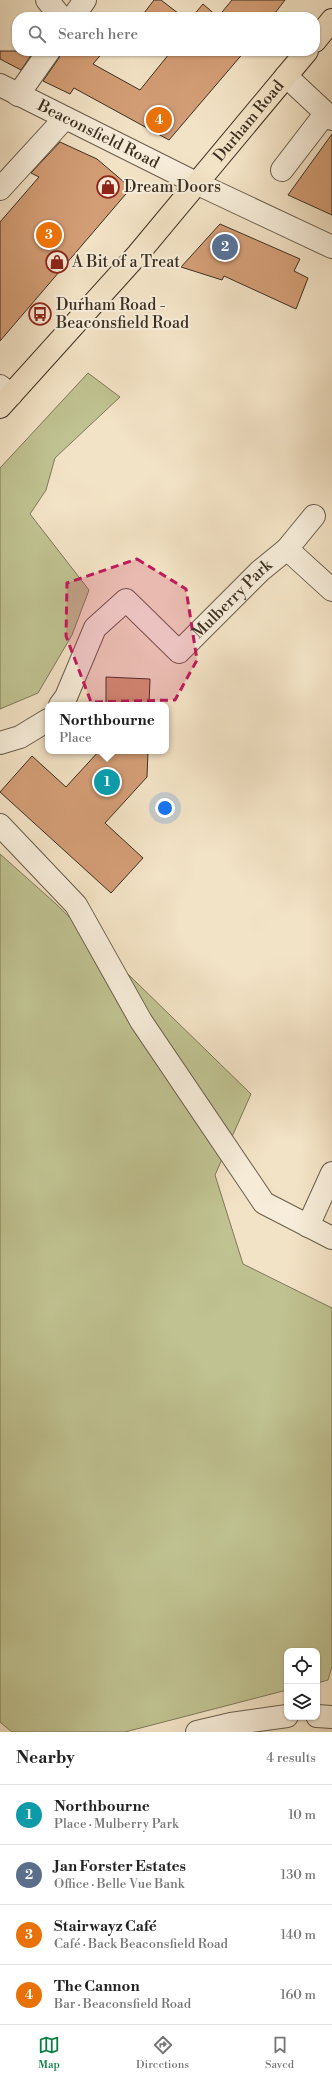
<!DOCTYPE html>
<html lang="en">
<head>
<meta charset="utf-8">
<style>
  body { margin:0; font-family:"Libre Bodoni",serif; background:#f2f2f2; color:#222 }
  .controls { position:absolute; right:12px; bottom:12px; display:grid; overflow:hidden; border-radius:8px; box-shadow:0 1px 3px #0004 }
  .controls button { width:36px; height:36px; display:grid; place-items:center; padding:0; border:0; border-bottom:1px solid #e0e0e0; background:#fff; color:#222; font:20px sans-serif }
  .you { position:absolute; left:165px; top:808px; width:14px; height:14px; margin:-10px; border:3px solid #fff; border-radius:50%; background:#1a73e8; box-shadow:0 0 0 6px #1a73e833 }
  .badge { display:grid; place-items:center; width:26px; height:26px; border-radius:50%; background:#0b8043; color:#fff; font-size:13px; font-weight:700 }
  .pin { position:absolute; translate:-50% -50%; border:2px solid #fff; box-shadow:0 1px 4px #0006 }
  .popup { position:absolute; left:45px; top:702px; width:124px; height:52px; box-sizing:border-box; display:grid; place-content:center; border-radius:8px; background:#fff; filter:drop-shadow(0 1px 3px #0005); font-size:13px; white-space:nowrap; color:#767676 }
  .popup b { font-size:15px; color:#222 }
  .popup::after { content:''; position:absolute; left:50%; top:100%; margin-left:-8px; border:8px solid transparent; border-top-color:#fff }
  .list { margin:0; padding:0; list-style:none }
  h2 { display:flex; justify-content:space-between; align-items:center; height:52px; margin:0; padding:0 16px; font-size:17px }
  h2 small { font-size:13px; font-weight:400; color:#767676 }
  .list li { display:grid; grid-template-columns:26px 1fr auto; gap:12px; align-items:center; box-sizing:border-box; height:60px; padding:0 16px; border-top:1px solid #e0e0e0 }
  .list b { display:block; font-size:15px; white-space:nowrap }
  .list p { margin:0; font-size:13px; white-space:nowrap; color:#767676 }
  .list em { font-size:13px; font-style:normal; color:#767676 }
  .icon { flex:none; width:22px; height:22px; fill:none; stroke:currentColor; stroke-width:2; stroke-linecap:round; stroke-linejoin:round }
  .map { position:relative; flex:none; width:332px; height:1732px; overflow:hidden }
  .search { position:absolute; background:#fff; box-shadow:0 1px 3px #0004; left:12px; right:12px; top:12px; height:44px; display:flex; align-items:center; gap:10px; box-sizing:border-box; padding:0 14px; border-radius:16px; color:#767676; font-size:15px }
  .sheet { height:292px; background:#fff }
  nav { display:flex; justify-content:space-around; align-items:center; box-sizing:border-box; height:56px; border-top:1px solid #e0e0e0; background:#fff; font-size:11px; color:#767676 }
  nav a { display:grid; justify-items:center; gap:2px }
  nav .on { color:#0b8043 }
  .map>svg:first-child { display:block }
  .green { fill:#c0c291; stroke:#7e795a }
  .building { fill:#d39d75; stroke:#3b3023 }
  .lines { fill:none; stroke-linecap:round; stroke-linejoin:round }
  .minor-casing { stroke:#695d4c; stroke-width:24 }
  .major-casing { stroke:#3b3023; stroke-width:24 }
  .minor { stroke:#f7edda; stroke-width:22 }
  .major { stroke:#f3e3c6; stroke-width:22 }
  .marked { fill:#c2185b; fill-opacity:0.2; stroke:#c2185b; stroke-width:3; stroke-dasharray:8 5; stroke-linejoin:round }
  .labels { text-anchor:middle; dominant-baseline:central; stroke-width:4; stroke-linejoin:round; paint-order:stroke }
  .street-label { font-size:16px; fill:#3b3023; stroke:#f7edda }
  .poi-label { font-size:16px; fill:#3b3023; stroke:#f7edda; text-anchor:start }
</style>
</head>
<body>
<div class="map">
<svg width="332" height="1732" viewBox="0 0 332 1732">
  <rect width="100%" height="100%" fill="#f3e3c6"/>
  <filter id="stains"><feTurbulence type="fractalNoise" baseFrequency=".005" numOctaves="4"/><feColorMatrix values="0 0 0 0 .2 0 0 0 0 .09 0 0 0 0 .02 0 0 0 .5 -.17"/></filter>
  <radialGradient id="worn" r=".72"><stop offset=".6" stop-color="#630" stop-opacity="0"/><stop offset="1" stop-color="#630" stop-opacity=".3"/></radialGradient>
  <g class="green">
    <polygon points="88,373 120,397 55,458 46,490 30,514 89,590 72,635 38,693 0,709 0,468"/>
    <polygon points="0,854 55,903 251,1094 215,1175 243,1264 332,1308 332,1666 328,1680 317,1683 317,1651 287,1651 287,1690 125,1732 12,1732 0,1722"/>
  </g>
  <g class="building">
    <polygon points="154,0 161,0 183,17 141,17"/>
    <polygon points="232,0 285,0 272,17 192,17 203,4 218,17"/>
    <polygon points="0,51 34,51 21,70 0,59"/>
    <polygon points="61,51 104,51 93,64 140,90 169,54 165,51 245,51 169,140 74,88 70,94 43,81 59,58"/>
    <polygon points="332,134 332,215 288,195"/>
    <polygon points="60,142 97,159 131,188 0,341 0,222 39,177 31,173"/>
    <polygon points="220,224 300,259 294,271 308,278 296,309 224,276 222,280 181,267"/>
    <polygon points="106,677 150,679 149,705 106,705"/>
    <polygon points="99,751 148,751 147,777 105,823 143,858 111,893 0,792 32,756 66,787"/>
  </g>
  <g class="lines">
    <g class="minor-casing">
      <g id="minor">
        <polyline points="47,0 61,17"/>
        <polyline points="73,17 85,0"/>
        <polyline points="286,76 332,119"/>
        <path id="s1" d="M 0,85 L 196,183 L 332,247"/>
        <polyline points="18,95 49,51"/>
        <polyline points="282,170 325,114"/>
        <polyline points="0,189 65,118"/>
        <polyline points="0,386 11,395"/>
        <polyline points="287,549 332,590"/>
        <path id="s2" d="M 60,705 L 66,697 L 95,628 L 126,600 L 179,652 L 260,571 L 287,549 L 314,516"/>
        <polyline points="0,743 20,737 48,720"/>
        <polyline points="0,825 76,905 141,1021 264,1203 332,1238"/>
        <polyline points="308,1226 332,1173"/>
        <polyline points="317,1716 332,1717"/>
        <polyline points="197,1732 231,1724 287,1716"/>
      </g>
    </g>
    <g class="major-casing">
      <g id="major">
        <polyline points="315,41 332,20"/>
        <path id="s3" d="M 0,407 L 138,254 L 307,51"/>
      </g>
    </g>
    <use href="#minor" class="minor"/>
    <use href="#major" class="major"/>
  </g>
  <path class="marked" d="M 137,559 L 186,589 L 197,660 L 175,700 L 91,702 L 66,636 L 67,583 Z"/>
  <defs>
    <g id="shop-ring" transform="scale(1.15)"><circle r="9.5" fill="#f7edda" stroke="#8f2418" stroke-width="1.5"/><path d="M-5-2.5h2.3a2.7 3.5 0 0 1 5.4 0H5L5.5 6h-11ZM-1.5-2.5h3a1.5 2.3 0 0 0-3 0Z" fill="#8f2418"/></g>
    <g id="bus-ring" transform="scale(1.15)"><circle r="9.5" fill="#f7edda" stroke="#8f2418" stroke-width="1.5"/><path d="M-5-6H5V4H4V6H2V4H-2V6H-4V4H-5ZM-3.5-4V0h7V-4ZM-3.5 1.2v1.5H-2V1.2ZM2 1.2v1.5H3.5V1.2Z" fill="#8f2418"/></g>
  </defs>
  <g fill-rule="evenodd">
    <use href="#shop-ring" x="108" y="187"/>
    <use href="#shop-ring" x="57" y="262"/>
    <use href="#bus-ring" x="40" y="314"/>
  </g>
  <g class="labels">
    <g class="street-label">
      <text stroke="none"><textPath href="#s3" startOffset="379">Durham Road</textPath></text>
      <text stroke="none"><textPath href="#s1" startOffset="110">Beaconsfield Road</textPath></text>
      <text stroke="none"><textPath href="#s2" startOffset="276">Mulberry Park</textPath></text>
    </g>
    <g class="poi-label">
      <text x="124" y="187">Dream Doors</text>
      <text x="72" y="262">A Bit of a Treat</text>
      <text x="56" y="305">Durham Road -<tspan x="56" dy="18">Beaconsfield Road</tspan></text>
    </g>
  </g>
  <rect width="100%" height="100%" filter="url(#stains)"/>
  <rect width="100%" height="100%" fill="url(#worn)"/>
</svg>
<div class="controls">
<button><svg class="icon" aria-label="locate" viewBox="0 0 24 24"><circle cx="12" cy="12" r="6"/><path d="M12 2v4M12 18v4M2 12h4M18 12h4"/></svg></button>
<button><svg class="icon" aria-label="layers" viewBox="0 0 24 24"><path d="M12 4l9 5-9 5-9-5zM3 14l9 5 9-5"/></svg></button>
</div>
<div class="you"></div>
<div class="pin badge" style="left:107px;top:782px;background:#0f9aa8">1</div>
<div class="popup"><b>Northbourne</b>Place</div>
<div class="pin badge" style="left:225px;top:247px;background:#5c6f8a">2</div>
<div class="pin badge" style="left:49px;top:235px;background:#e8710a">3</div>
<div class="pin badge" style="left:159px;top:120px;background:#e8710a">4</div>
<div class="search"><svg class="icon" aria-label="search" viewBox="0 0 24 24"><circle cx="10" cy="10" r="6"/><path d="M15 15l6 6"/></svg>Search here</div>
</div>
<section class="sheet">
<h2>Nearby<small>4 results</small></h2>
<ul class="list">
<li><span class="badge" style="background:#0f9aa8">1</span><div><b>Northbourne</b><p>Place · Mulberry Park</p></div><em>10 m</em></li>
<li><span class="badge" style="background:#5c6f8a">2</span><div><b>Jan Forster Estates</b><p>Office · Belle Vue Bank</p></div><em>130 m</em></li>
<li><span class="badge" style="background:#e8710a">3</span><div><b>Stairwayz Café</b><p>Café · Back Beaconsfield Road</p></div><em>140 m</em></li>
<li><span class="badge" style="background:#e8710a">4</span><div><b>The Cannon</b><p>Bar · Beaconsfield Road</p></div><em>160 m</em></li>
</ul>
</section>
<nav>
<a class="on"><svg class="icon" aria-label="map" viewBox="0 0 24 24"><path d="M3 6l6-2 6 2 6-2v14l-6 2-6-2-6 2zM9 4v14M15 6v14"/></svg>Map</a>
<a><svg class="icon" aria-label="directions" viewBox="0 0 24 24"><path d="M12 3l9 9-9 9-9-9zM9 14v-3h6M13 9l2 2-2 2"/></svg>Directions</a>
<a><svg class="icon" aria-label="saved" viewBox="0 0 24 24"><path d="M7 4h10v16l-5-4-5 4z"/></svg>Saved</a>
</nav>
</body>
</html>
